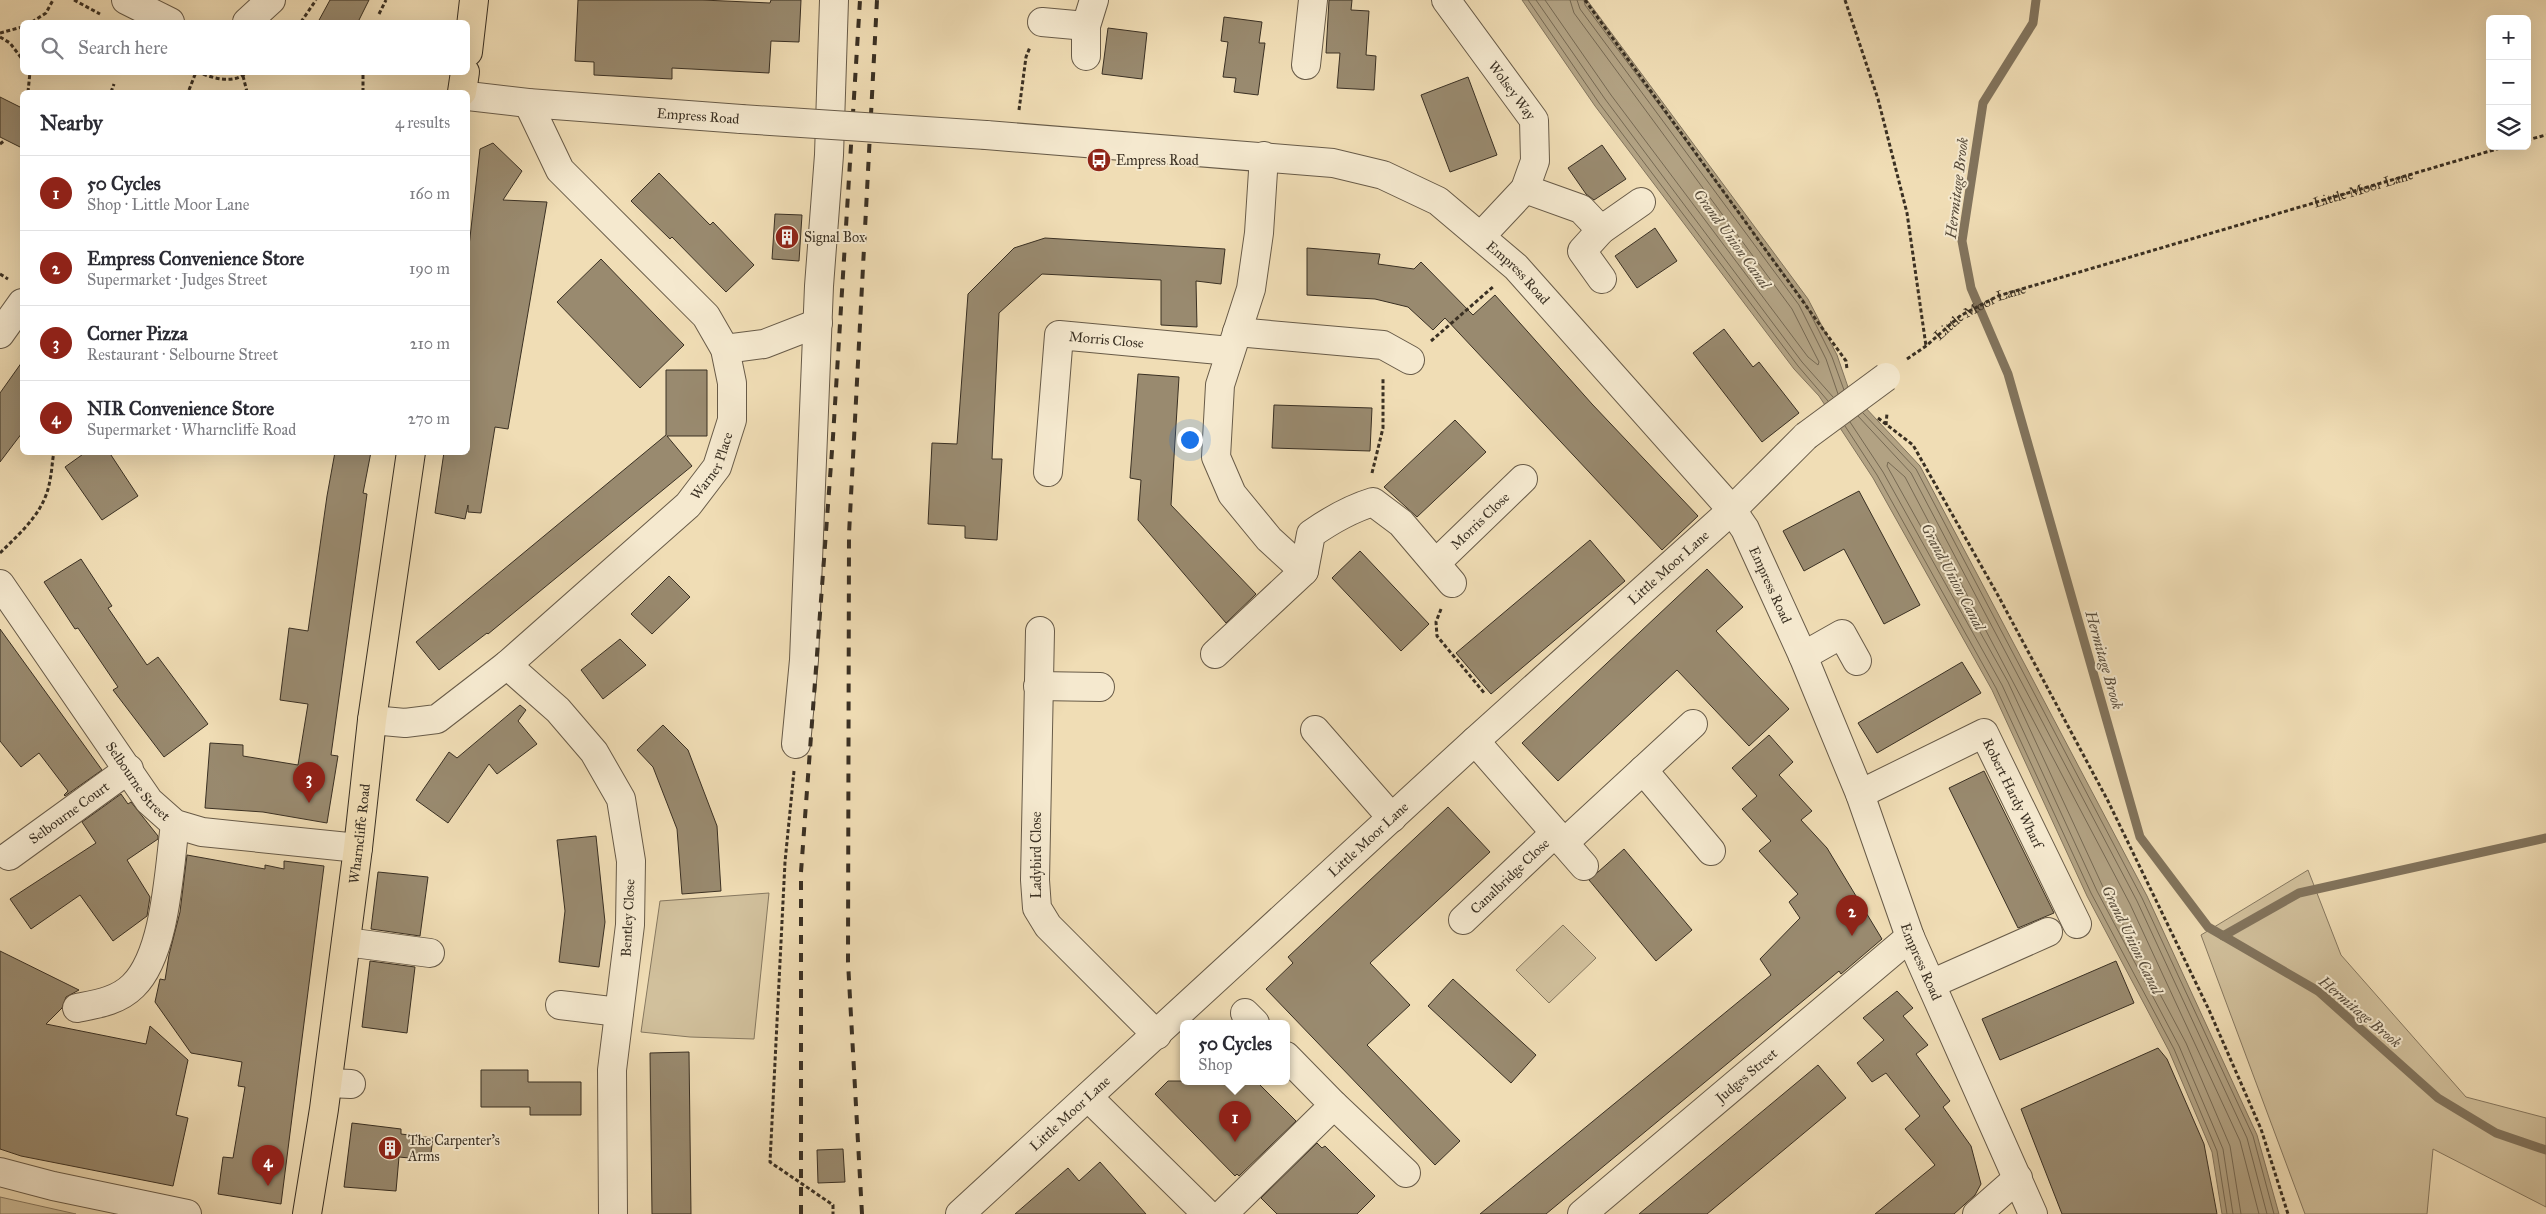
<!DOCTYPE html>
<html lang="en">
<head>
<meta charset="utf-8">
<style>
  body { margin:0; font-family:"IM FELL Great Primer",serif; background:#f7f7f7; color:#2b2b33 }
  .controls { position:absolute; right:15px; top:15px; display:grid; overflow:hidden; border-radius:8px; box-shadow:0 5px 20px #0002 }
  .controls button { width:45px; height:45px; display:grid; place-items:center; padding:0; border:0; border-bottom:1px solid #e1e1e2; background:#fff; color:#2b2b33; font:25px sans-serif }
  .you { position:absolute; left:1189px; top:439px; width:18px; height:18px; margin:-12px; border:4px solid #fff; border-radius:50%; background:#1a73e8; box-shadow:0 0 0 8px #1a73e833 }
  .badge { display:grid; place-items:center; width:32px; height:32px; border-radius:50%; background:#8f2418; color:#fff; font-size:16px; font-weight:700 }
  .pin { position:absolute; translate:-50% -41px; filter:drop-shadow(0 1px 2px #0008) }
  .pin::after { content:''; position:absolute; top:26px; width:18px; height:15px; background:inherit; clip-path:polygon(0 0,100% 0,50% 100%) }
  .popup { position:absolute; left:1180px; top:1020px; width:110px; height:65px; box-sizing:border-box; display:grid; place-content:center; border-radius:8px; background:#fff; filter:drop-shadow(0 1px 4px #0005); font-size:16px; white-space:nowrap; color:#7c7c81 }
  .popup b { font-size:19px; color:#2b2b33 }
  .popup::after { content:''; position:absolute; left:50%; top:100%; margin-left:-10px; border:10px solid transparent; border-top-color:#fff }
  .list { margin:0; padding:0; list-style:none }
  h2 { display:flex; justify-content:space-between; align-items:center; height:65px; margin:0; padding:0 20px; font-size:21px }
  h2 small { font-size:16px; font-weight:400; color:#7c7c81 }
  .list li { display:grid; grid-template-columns:32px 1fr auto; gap:15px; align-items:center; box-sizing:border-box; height:75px; padding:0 20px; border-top:1px solid #e1e1e2 }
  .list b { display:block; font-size:19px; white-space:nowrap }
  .list p { margin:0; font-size:16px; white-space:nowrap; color:#7c7c81 }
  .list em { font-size:16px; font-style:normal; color:#7c7c81 }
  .icon { flex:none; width:28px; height:28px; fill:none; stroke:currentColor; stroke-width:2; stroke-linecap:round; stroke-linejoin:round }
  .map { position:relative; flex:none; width:2546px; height:1214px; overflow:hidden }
  .search { position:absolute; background:#fff; box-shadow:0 5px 20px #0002; left:20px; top:20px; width:450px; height:55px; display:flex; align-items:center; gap:12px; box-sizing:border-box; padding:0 18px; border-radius:8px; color:#7c7c81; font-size:19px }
  .panel { position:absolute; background:#fff; box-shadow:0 5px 20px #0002; left:20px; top:90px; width:450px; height:365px; border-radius:8px }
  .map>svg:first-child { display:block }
  .green { fill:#d1c09c; stroke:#867860 }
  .water { fill:#b2a283; stroke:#82745d }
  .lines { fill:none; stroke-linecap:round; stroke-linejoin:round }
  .shore { stroke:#766953; stroke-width:1 }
  .stream { stroke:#82745d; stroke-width:9 }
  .building { fill:#998a6f; stroke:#3a3023 }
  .minor-casing { stroke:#685b48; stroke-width:30 }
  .major-casing { stroke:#3a3023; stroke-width:30 }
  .path { stroke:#3a3023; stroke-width:3; stroke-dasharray:4 2.5; stroke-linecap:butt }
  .minor { stroke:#f5e9cf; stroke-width:28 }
  .major { stroke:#f0ddb5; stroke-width:28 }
  .rail { stroke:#3a3023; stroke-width:4; stroke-dasharray:9 9; stroke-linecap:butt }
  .minor-bridge-casing { stroke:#685b48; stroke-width:30; stroke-linecap:butt }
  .minor-bridge { stroke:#f5e9cf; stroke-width:28 }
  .labels { text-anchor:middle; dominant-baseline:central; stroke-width:4; stroke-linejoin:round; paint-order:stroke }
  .street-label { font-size:14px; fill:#3a3023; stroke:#f5e9cf }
  .poi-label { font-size:14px; fill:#3a3023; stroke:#f5e9cf; text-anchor:start }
  .water-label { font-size:15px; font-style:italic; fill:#584c3b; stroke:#f5e9cf }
</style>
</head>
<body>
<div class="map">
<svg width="2546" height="1214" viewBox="0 0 2546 1214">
  <rect width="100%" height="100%" fill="#f0ddb5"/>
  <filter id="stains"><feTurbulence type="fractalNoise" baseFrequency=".004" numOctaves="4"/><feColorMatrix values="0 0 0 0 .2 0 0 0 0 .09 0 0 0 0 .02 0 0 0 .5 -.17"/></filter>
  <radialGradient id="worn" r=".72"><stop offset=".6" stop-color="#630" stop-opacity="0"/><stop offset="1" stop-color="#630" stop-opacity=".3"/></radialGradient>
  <g class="green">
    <polygon points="2308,870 2341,955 2466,1097 2546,1118 2546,1207 2433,1149 2427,1214 2305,1214 2201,935"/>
    <polygon points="769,893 754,1039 690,1037 641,1032 660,901"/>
    <polygon points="1563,925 1596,958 1549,1003 1516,970"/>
    <polygon points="0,1197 76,1214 0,1214"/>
  </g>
  <polygon class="water" points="1522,0 1587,0 1808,299 1837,355 1849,390 1920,466 2147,896 2257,1135 2279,1214 2222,1214 2212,1152 2169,1051 2087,896 1992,690 1873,478 1819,396 1794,369 1595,106"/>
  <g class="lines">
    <g class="shore">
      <polyline points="1528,0 1599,103 1798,366 1828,401"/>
      <polyline points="1536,0 1605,99 1802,362 1833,397"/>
      <polyline points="1545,0 1611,95 1808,357 1818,365 1819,362 1792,309 1574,13 1570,0"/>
      <polyline points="1577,0 1580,9 1799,305 1826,359 1838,394"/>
      <polyline points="1584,0 1585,5 1804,301 1832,357 1844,390"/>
      <polyline points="1863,413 1916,469 2142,898 2253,1136 2274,1214"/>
      <polyline points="1858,416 1911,473 2137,901 2247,1138 2267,1214"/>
      <polyline points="1850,422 1883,472 2002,685 2097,891 2179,1046 2223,1149 2233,1214"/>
      <polyline points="1845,426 1877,475 1996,688 2091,893 2174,1049 2217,1151 2227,1214"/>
      <polyline points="2241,1214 2230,1146 2186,1043 2103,887 2008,682 1887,466 1888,462 1905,477 2130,904 2240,1141 2259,1214"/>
    </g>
    <g class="stream">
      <polyline points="2036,0 2033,23 1983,103 1962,241 1971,288 2008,374 2140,837 2208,927 2318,991 2438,1098 2496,1133 2546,1150"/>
      <polyline points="2223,936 2299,893 2546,838"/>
    </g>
  </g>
  <g class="building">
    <polygon points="330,0 369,0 358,22 318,22"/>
    <polygon points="578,0 702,0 770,3 771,0 801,0 799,42 771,41 769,73 672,68 672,79 594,75 594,62 575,61"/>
    <polygon points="1329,0 1352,0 1351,10 1369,11 1366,55 1376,56 1374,90 1337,88 1340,53 1326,53"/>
    <polygon points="1224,17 1262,22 1259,43 1265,43 1258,95 1234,92 1236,78 1223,77 1228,42 1221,41"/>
    <polygon points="1108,28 1147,33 1142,79 1102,74"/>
    <polygon points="1468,77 1497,155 1450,172 1421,95"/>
    <polygon points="0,97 22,108 22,148 0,137"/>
    <polygon points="493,143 522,171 503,200 547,202 508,429 495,427 481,513 468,512 468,505 465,519 435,513 444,452 468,452 468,255 480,149"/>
    <polygon points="1602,145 1626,179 1594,200 1586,194 1568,168"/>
    <polygon points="659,173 710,225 713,222 754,265 726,292 672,237 670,239 631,201"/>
    <polygon points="775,214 802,215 799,261 772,259"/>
    <polygon points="1655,228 1677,261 1637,288 1615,256"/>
    <polygon points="1045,238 1225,249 1221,284 1196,281 1197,327 1161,325 1161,280 1042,274 999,313 992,459 1002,459 997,540 965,538 965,526 928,524 932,443 957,444 968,294 1014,248"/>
    <polygon points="1307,248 1380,254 1378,264 1414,269 1421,262 1473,315 1495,295 1592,404 1698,516 1662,550 1445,318 1433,330 1408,307 1375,299 1307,295"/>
    <polygon points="601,259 684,345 640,388 557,302"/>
    <polygon points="1724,329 1753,367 1759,362 1799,413 1762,442 1693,353"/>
    <polygon points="22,362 22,433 0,462 0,393"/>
    <polygon points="666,370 707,370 707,436 667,436 692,466 488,634 487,633 439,670 416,642 666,435"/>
    <polygon points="1138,374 1179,377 1171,505 1256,594 1226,623 1138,520 1141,480 1130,478"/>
    <polygon points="1274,405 1372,408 1370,451 1272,448"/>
    <polygon points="1455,420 1486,452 1417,517 1384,487"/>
    <polygon points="86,452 109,452 138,496 102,520 65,467"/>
    <polygon points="335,452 371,452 363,493 367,494 331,755 338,756 327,823 263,812 205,808 210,743 243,745 243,756 298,765 308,704 280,700 289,628 308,631 327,496"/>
    <polygon points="1859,491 1920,605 1884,624 1844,549 1804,571 1783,531"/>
    <polygon points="1590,540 1625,581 1491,694 1456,653"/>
    <polygon points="1360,551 1429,624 1401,651 1332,578"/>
    <polygon points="81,559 112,606 108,608 147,665 158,657 208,724 164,757 113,690 118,687 78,628 75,629 44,582"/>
    <polygon points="1707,569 1743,607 1716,631 1789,709 1749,746 1677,670 1558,781 1522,743"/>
    <polygon points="669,576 690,597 652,634 631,614"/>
    <polygon points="0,629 102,770 65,796 64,795 68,791 39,753 21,767 0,741"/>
    <polygon points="620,639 646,665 603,699 581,670"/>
    <polygon points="1962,662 1981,693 1877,753 1858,723"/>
    <polygon points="520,705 526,710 518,721 537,744 497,774 489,764 448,823 416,800 449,752 457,758"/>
    <polygon points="663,725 688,750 717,826 721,891 682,894 677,829 653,767 637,750"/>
    <polygon points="1769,735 1793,762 1779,775 1812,811 1801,820 1827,848 1882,939 1841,974 1839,971 1546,1214 1480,1214 1771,975 1760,959 1800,918 1789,902 1798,894 1759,851 1771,841 1742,809 1757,796 1732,768"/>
    <polygon points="1984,771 2054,913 2018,928 1949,788"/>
    <polygon points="121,794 128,804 131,802 158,836 158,839 127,860 150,897 147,916 113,941 80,895 31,929 10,899 96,843 82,822"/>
    <polygon points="1448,807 1490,852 1370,963 1410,1005 1367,1045 1460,1141 1435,1165 1266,989 1293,963 1288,957"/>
    <polygon points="596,836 605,922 599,967 559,962 565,911 557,840"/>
    <polygon points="1624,849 1692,930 1656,961 1589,880"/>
    <polygon points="187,855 265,869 265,865 284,869 284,861 324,866 281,1204 218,1194 223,1157 233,1158 245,1087 238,1086 242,1062 191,1053 155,1002 160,979 165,980 169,955 180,912"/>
    <polygon points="378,872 428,877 420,936 371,929"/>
    <polygon points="0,951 79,990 66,997 62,1008 46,1024 146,1044 150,1026 188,1060 176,1115 188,1118 173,1186 21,1156 0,1149"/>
    <polygon points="370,961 415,967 407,1033 362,1027"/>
    <polygon points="2116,961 2134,1003 2000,1060 1982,1019"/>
    <polygon points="1453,979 1536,1055 1511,1083 1428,1006"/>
    <polygon points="1897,991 1913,1008 1903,1016 1928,1045 1916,1054 1950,1101 1943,1107 1971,1146 1981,1184 1975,1195 1954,1214 1875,1214 1935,1165 1905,1129 1920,1116 1886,1073 1872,1082 1857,1063 1884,1040 1863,1018"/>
    <polygon points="2158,1048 2167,1059 2204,1144 2217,1214 2062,1214 2021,1109"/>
    <polygon points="689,1052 691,1214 652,1214 650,1053"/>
    <polygon points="1818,1065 1846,1098 1707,1214 1639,1214"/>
    <polygon points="481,1070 528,1070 528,1082 581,1082 581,1115 530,1115 530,1107 481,1107"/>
    <polygon points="1168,1081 1256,1081 1296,1121 1239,1176 1237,1174 1235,1176 1155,1094"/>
    <polygon points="352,1123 401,1129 401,1134 433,1138 430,1160 399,1157 396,1191 344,1187"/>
    <polygon points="1317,1143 1322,1148 1325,1146 1375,1196 1357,1214 1277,1214 1261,1198"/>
    <polygon points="843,1149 845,1182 818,1183 817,1150"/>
    <polygon points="1100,1162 1146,1214 1015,1214 1068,1168 1079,1181"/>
  </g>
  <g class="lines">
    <g class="minor-casing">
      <g id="minor">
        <polyline points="126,0 170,22"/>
        <path id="s2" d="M 1446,0 L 1534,120 L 1535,161 L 1525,189 L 1481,236"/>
        <polyline points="247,22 271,0"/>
        <polyline points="1042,22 1086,26"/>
        <polyline points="1086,56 1086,26 1094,0"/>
        <polyline points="1306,65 1313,0"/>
        <path id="s3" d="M 468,96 L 528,103 L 741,119"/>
        <path id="s4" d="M 986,135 L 1333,163 L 1383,175 L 1438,201 L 1516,267 L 1732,510 L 1745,529 L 1803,656 L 1860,794 L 1910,937 L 2033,1214"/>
        <polyline points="1264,156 1259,233 1251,289 1220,385 1216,457 1232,494 1269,539 1304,571"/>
        <polyline points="1525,189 1581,209 1601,230"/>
        <polyline points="1602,279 1582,251 1601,230 1641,202"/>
        <polyline points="1237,332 1383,345 1410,360"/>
        <polyline points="0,334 22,303"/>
        <polyline points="725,349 764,344 818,323"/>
        <path id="s5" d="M 1048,472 L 1059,335 L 1230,351"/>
        <path id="s6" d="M 1436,563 L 1523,479"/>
        <path id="s7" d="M 0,584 L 149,801 L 175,824 L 202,832 L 358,848"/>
        <polyline points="1040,631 1035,880 1037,908 1048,926 1157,1035"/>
        <path d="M 1215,654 L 1304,571 L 1311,534 C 1331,520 1350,509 1373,502 L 1401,523 L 1452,583"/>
        <polyline points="1803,656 1842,634 1857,661"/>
        <polyline points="507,665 558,710 594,752 621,799 631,861 630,925 612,1070 613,1214"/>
        <polyline points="1038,686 1100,687"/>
        <path id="s8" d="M 372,720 L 405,723 L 437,719 L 507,665 L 688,505 L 717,467 L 732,420 L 732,383 L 725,349 L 706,316 L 560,170 L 528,103"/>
        <polyline points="1315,730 1392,818"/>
        <polyline points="1475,741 1584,866"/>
        <polyline points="796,744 804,660 819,286 829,155 834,0"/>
        <polyline points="1643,770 1711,851"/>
        <path id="s9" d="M 1860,794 L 1984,733 L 2077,924"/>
        <polyline points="1564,843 1693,724"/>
        <path id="s10" d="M 9,856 L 129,769"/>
        <path id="s11" d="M 1463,920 L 1555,833"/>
        <polyline points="346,942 430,953"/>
        <polyline points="1931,984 2048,932"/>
        <polyline points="560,1005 619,1012"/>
        <path d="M 77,1008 C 97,1004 118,1001 133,986 C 166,954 169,869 175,824"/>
        <polyline points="1245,1013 1255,1023"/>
        <polyline points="328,1083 351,1084"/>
        <polyline points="1088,1097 1207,1214"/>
        <polyline points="1334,1105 1406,1173"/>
        <polyline points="0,1172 53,1186 187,1214"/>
        <path id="s12" d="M 960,1214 L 1475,741 L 1732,510 L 1806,436"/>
        <polyline points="1223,1214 1334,1105 1286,1056"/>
        <path id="s13" d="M 1582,1214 L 1910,937"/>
        <polyline points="1977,1214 2018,1178"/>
      </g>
    </g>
    <g class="major-casing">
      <g id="major">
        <polyline points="468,52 474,0"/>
        <polyline points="462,92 465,72"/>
        <path id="s14" d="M 307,1214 L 324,1109 L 358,848 L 372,720 L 411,452"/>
      </g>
    </g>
    <g class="path">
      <polyline points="74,0 100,14"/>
      <polyline points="1585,0 1846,361 1847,369"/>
      <polyline points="1845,0 1878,99 1907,213 1926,346"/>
      <polyline points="379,14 386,0"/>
      <polyline points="32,22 46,13 53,0"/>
      <polyline points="301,22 316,0"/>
      <polyline points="0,33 22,27"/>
      <polyline points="0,37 10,43 22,59"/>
      <path d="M 197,72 C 213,78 233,85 247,72"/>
      <polyline points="243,76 247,92"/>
      <polyline points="189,90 196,72"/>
      <polyline points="28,92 30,72"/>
      <polyline points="111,92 114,84"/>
      <polyline points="363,92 363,72"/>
      <polyline points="22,108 22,106"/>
      <polyline points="1019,110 1026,57 1030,47"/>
      <polyline points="2527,140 2546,135"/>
      <polyline points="0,144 5,140"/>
      <polyline points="0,274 8,279"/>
      <polyline points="1431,341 1494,286"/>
      <path id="s1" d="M 1907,359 L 1926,346 L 1960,316 L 1998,296 L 2507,146"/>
      <polyline points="1878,418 1913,445 2000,599 2108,801 2209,1010 2261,1129 2288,1214"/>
      <polyline points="1886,425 1887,413"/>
      <polyline points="1372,473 1383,428 1383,378"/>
      <path d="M 0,553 C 22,531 45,512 50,480 C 52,471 52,462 54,452"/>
      <polyline points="1441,609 1436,622 1437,636 1485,694"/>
      <polyline points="794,771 785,862 770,1162 833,1205 833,1214"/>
    </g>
    <use href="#minor" class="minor"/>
    <use href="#major" class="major"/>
    <g class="rail">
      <polyline points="801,1214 801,872 833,437 860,0"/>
      <polyline points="862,1214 848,962 849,534 877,0"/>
    </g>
    <g class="minor-bridge-casing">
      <g id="minor-bridge">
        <polyline points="741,119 986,135"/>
        <polyline points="1806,436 1886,377"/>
      </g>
    </g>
    <use href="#minor-bridge" class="minor-bridge"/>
  </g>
  <defs>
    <g id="bus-disc" transform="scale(1.25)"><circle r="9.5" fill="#8f2418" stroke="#f5e9cf"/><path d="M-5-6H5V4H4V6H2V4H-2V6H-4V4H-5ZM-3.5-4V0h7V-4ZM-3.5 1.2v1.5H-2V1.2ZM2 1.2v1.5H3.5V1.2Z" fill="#fff"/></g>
    <g id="building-disc" transform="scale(1.25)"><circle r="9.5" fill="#8f2418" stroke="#f5e9cf"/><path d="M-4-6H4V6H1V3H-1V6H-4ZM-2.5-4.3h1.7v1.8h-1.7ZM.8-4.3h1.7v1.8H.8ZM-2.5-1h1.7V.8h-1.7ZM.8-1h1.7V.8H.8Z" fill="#fff"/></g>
  </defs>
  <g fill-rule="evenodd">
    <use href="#bus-disc" x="1099" y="160"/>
    <use href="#building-disc" x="787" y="237"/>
    <use href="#building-disc" x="390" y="1148"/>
  </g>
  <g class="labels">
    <g class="street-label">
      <text stroke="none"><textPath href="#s2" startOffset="112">Wolsey Way</textPath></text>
      <text stroke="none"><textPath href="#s3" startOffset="231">Empress Road</textPath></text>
      <text stroke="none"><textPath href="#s1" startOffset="492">Little Moor Lane</textPath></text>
      <text stroke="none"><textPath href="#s4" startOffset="568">Empress Road</textPath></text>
      <text stroke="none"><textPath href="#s1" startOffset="88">Little Moor Lane</textPath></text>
      <text stroke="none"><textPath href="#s5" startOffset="185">Morris Close</textPath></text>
      <text stroke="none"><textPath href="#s8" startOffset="442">Warner Place</textPath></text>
      <text stroke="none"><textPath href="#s6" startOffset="61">Morris Close</textPath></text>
      <text stroke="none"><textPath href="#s12" startOffset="959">Little Moor Lane</textPath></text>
      <text stroke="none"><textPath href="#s4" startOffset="972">Empress Road</textPath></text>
      <text stroke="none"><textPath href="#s7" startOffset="241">Selbourne Street</textPath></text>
      <text stroke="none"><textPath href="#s9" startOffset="205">Robert Hardy Wharf</textPath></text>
      <text stroke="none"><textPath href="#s10" startOffset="74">Selbourne Court</textPath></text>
      <text stroke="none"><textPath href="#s14" startOffset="384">Wharncliffe Road</textPath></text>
      <text stroke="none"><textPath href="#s12" startOffset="554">Little Moor Lane</textPath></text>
      <text transform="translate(1036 855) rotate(-90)">Ladybird Close</text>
      <text stroke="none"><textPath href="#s11" startOffset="64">Canalbridge Close</textPath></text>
      <text transform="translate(628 918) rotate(-87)">Bentley Close</text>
      <text stroke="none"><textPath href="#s4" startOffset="1378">Empress Road</textPath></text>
      <text stroke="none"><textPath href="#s13" startOffset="215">Judges Street</textPath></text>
      <text stroke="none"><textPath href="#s12" startOffset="149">Little Moor Lane</textPath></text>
    </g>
    <g class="poi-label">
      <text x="1116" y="160">Empress Road</text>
      <text x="804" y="237">Signal Box</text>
      <text x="408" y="1140">The Carpenter's<tspan x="408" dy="16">Arms</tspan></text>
    </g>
    <g class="water-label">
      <text transform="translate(1957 188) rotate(-83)">Hermitage Brook</text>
      <text transform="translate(1732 239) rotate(54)">Grand Union Canal</text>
      <text transform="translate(1953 577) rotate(62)">Grand Union Canal</text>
      <text transform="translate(2104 660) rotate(74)">Hermitage Brook</text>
      <text transform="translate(2132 940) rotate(64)">Grand Union Canal</text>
      <text transform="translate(2360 1012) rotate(40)">Hermitage Brook</text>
    </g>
  </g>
  <rect width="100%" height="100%" filter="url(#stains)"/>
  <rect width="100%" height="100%" fill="url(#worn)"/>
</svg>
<div class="controls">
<button>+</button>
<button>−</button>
<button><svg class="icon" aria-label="layers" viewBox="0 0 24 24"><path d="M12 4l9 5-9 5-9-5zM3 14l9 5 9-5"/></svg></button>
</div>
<div class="you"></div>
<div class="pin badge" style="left:1235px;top:1142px">1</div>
<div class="popup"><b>50 Cycles</b>Shop</div>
<div class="pin badge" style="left:1852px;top:936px">2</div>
<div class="pin badge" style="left:309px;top:803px">3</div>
<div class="pin badge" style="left:268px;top:1186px">4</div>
<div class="search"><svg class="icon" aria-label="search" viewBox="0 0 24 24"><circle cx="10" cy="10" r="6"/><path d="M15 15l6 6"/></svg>Search here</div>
<section class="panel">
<h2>Nearby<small>4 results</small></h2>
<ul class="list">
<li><span class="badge">1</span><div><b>50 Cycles</b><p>Shop · Little Moor Lane</p></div><em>160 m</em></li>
<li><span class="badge">2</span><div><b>Empress Convenience Store</b><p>Supermarket · Judges Street</p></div><em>190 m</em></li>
<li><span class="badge">3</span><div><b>Corner Pizza</b><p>Restaurant · Selbourne Street</p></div><em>210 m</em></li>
<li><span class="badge">4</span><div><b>NIR Convenience Store</b><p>Supermarket · Wharncliffe Road</p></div><em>270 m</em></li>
</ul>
</section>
</div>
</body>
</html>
